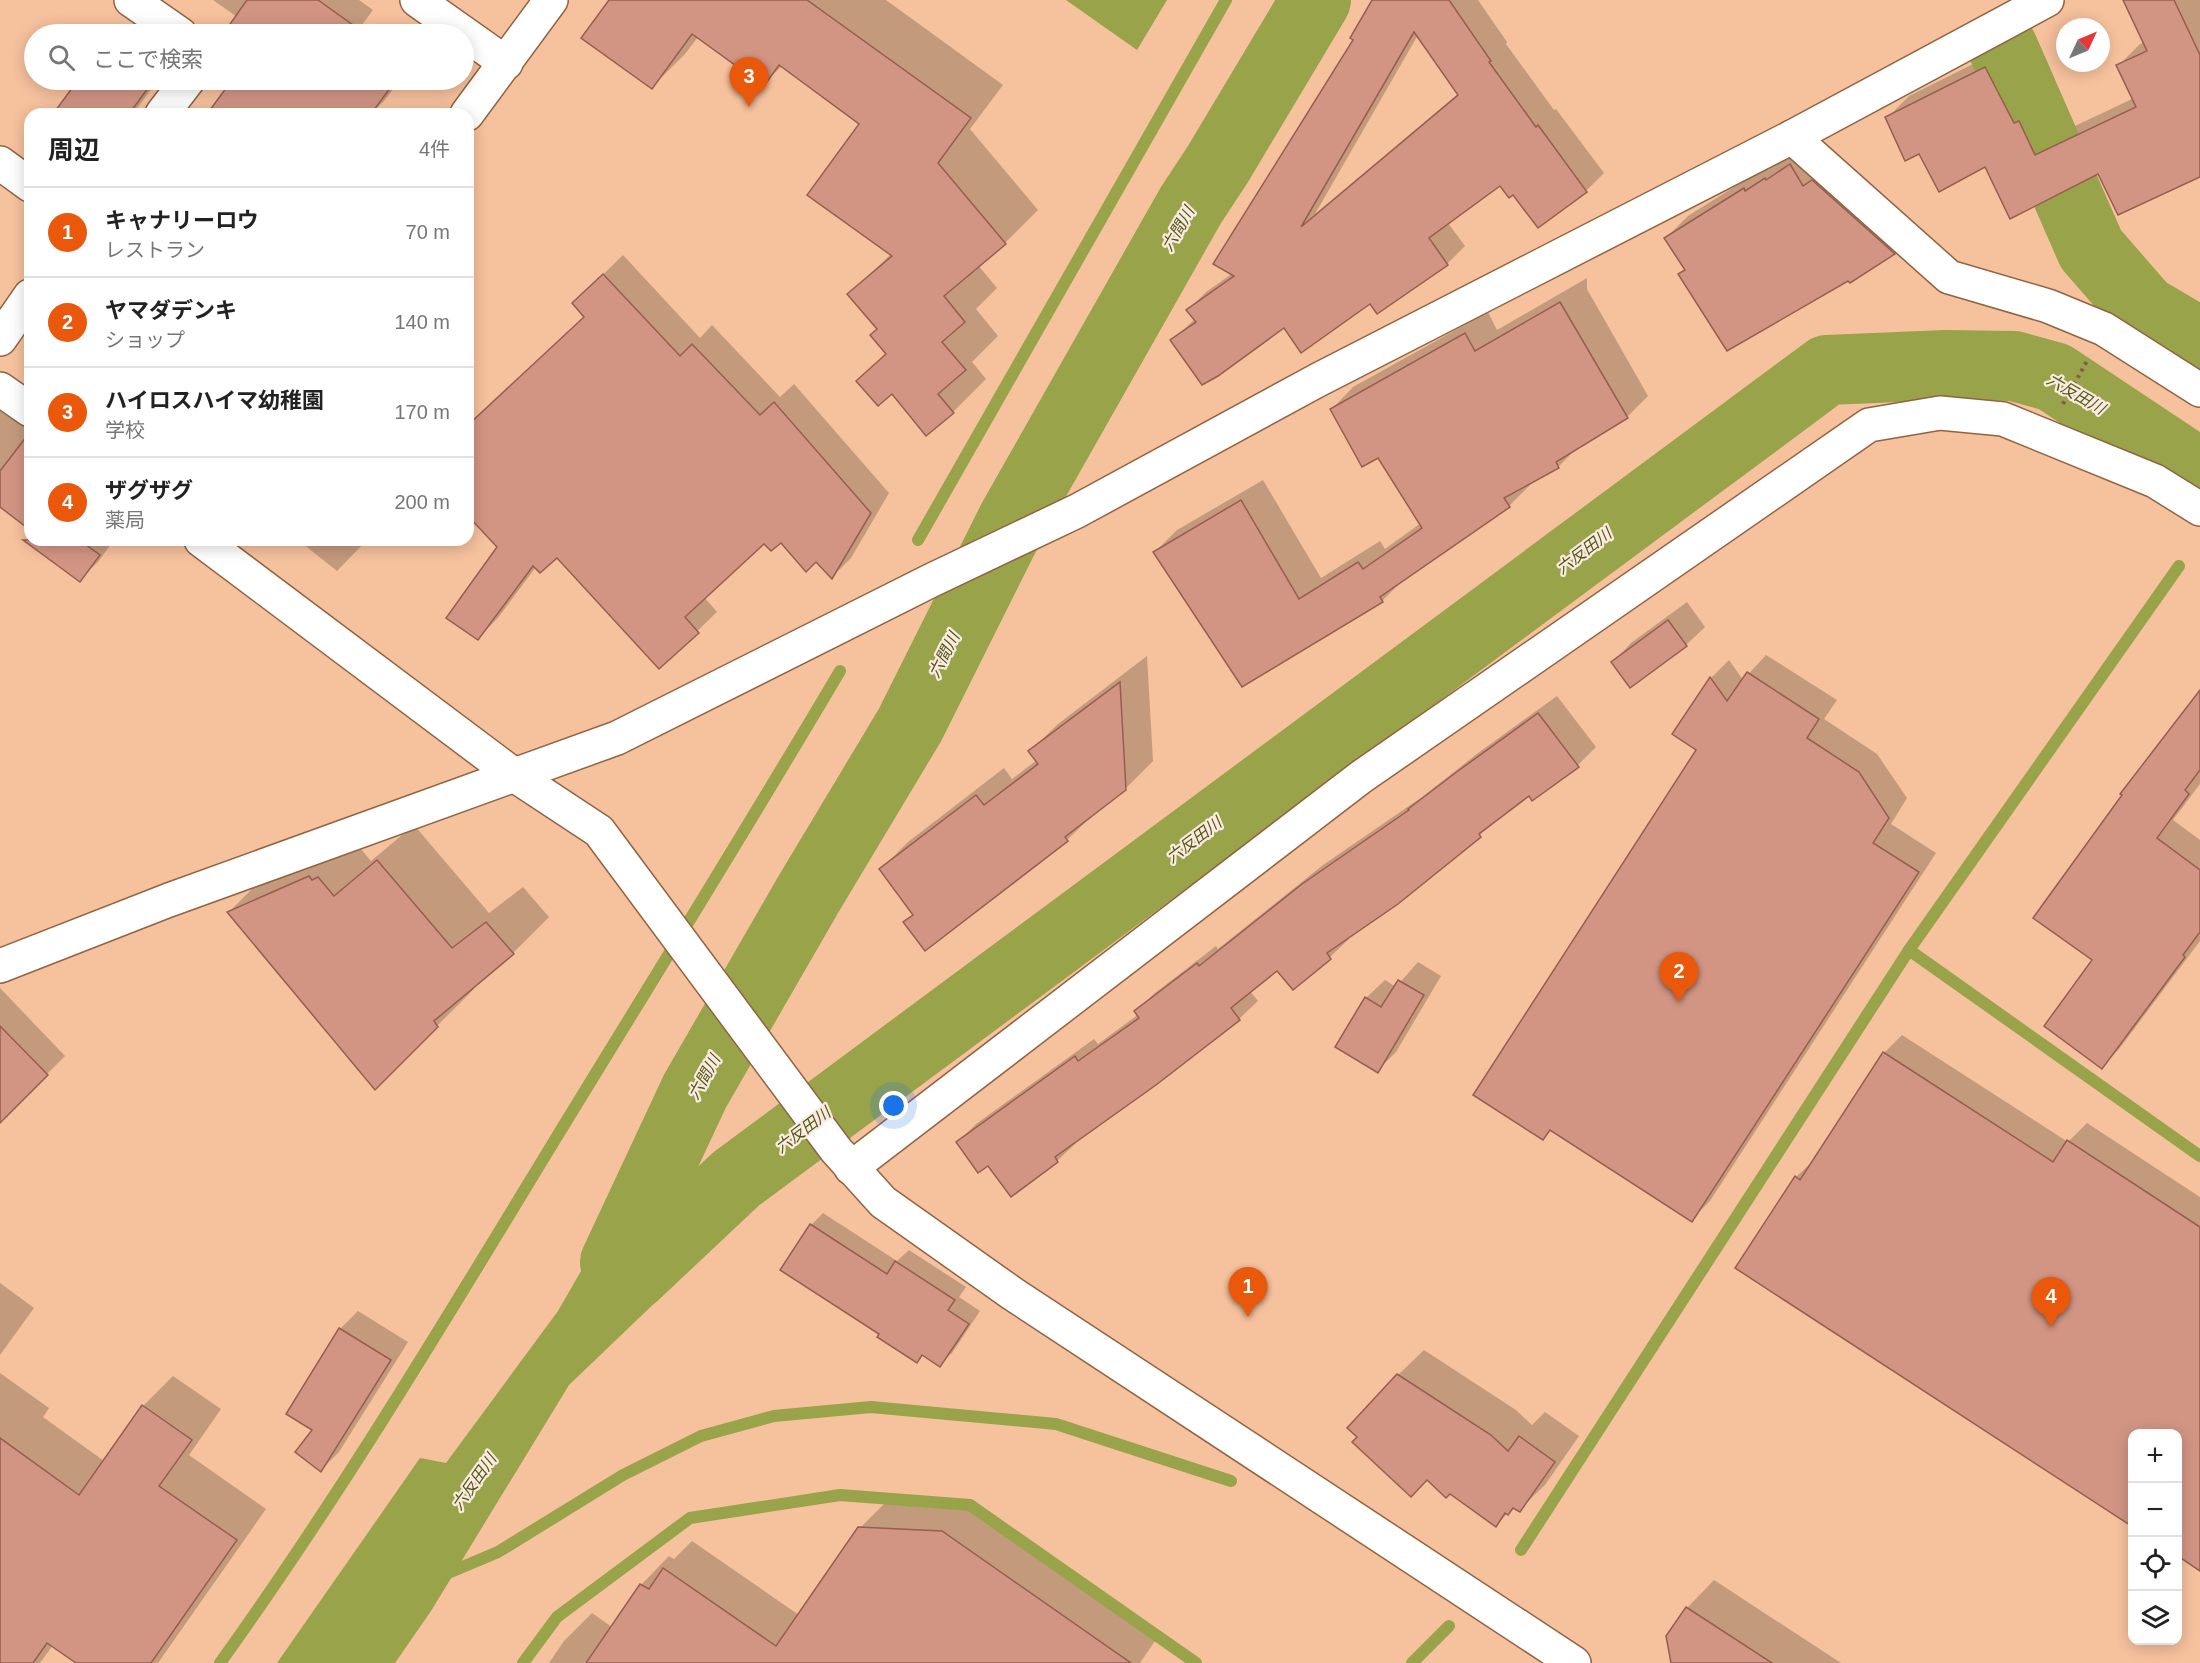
<!DOCTYPE html>
<html lang="ja">
<head>
<meta charset="utf-8">
<style>
  body { margin:0; font-family:Arial,"Noto Sans JP",sans-serif; background:#f6f6f6; color:#222 }
  .controls { position:absolute; right:18px; bottom:18px; display:grid; overflow:hidden; border-radius:12px; box-shadow:0 3px 15px #0003 }
  .controls button { width:54px; height:54px; display:grid; place-items:center; padding:0; border:0; border-bottom:2px solid #e0e0e0; background:#fff; color:#222; font:30px sans-serif }
  .compass { position:absolute; left:2056px; top:18px; width:54px; height:54px; border-radius:50%; background:#fff; box-shadow:0 3px 15px #0003; rotate:46deg }
  .you { position:absolute; left:894px; top:1106px; width:21px; height:21px; margin:-15px; border:4px solid #fff; border-radius:50%; background:#1a73e8; box-shadow:0 0 0 9px #1a73e833 }
  .badge { display:grid; place-items:center; width:39px; height:39px; border-radius:50%; background:#ea580c; color:#fff; font-size:20px; font-weight:700 }
  .pin { position:absolute; translate:-50% -50px; filter:drop-shadow(0 2px 3px #0008) }
  .pin::after { content:''; position:absolute; top:32px; width:21px; height:18px; background:inherit; clip-path:polygon(0 0,100% 0,50% 100%) }
  .list { margin:0; padding:0; list-style:none }
  h2 { display:flex; justify-content:space-between; align-items:center; height:78px; margin:0; padding:0 24px; font-size:26px }
  h2 small { font-size:20px; font-weight:400; color:#767676 }
  .list li { display:grid; grid-template-columns:39px 1fr auto; gap:18px; align-items:center; box-sizing:border-box; height:90px; padding:0 24px; border-top:2px solid #e0e0e0 }
  .list b { display:block; font-size:22px; white-space:nowrap }
  .list p { margin:0; font-size:20px; white-space:nowrap; color:#767676 }
  .list em { font-size:20px; font-style:normal; color:#767676 }
  .icon { flex:none; width:33px; height:33px; fill:none; stroke:currentColor; stroke-width:2; stroke-linecap:round; stroke-linejoin:round }
  .map { position:relative; flex:none; width:2200px; height:1663px; overflow:hidden }
  .search { position:absolute; background:#fff; box-shadow:0 3px 15px #0003; left:24px; top:24px; width:450px; height:66px; display:flex; align-items:center; gap:15px; box-sizing:border-box; padding:0 21px; border-radius:33px; color:#767676; font-size:22px }
  .panel { position:absolute; background:#fff; box-shadow:0 3px 15px #0003; left:24px; top:108px; width:450px; height:438px; border-radius:18px }
  .map>svg:first-child { display:block }
  .water { fill:#98a34a }
  .shadow { fill:#0003; fill-rule:evenodd }
  .lines { fill:none; stroke-linecap:round; stroke-linejoin:round }
  .stream { stroke:#98a34a; stroke-width:12 }
  .river { stroke:#98a34a; stroke-width:70 }
  .building { fill:#d29584; stroke:#975e4f; stroke-width:1.5; fill-rule:evenodd }
  .street-casing { stroke:#926341; stroke-width:36 }
  .secondary-casing { stroke:#926341; stroke-width:36 }
  .path { stroke:#805e48; stroke-width:4; stroke-dasharray:3 4.5; stroke-linecap:butt }
  .street { stroke:#fff; stroke-width:33 }
  .secondary { stroke:#fff; stroke-width:33 }
  .labels { text-anchor:middle; dominant-baseline:central; stroke-width:4.5; stroke-linejoin:round; paint-order:stroke }
  .water-label { font-size:16px; font-style:italic; fill:#505716; stroke:#fbeae0 }
</style>
</head>
<body>
<div class="map">
<svg width="2200" height="1663" viewBox="0 0 2200 1663">
  <rect width="100%" height="100%" fill="#f6c19d"/>
  <g class="water">
    <polygon points="1066,0 1167,0 1137,50"/>
    <polygon points="642,1165 733,1228 569,1385 431,1611 395,1663 277,1663 420,1458 446,1463 558,1311"/>
  </g>
  <g class="shadow">
    <polygon points="213,0 359,0 373,10 355,34 246,34 231,24 237,17"/>
    <polygon points="611,0 886,0 1003,85 970,129 1038,210 1005,243 978,265 997,288 976,309 998,336 972,362 986,379 953,412 858,381 887,352 878,328 849,294 891,254 861,123 782,66 763,84 698,37 685,54 652,87"/>
    <path d="M 1374,0 L 1478,0 L 1507,42 L 1506,44 L 1554,110 L 1556,109 L 1604,173 L 1586,191 L 1538,226 L 1513,193 L 1501,184 L 1448,223 L 1465,246 L 1447,264 L 1378,312 L 1371,302 L 1285,326 L 1172,340 L 1195,319 L 1188,310 L 1206,292 L 1233,273 L 1355,40 ZM 1418,35 L 1459,93 L 1315,214 Z"/>
    <polygon points="2125,0 2200,0 2200,176 1985,165 1920,152 1887,118 1909,96 2007,47 2035,103 2040,101 2056,135 2134,98 2118,66 2140,44 2145,42"/>
    <polygon points="125,25 138,34 115,34"/>
    <polygon points="80,80 158,80 133,114 55,114"/>
    <polygon points="233,80 400,80 384,101 371,114 209,114"/>
    <polygon points="1813,143 1916,231 1894,253 1850,281 1848,279 1680,275 1686,269 1666,238 1688,216 1766,167 1768,170 1788,157 1788,159"/>
    <polygon points="623,255 700,338 712,325 780,397 794,384 889,493 851,558 832,577 816,560 781,541 764,542 704,597 717,612 660,667 557,556 536,567 497,619 478,638 499,547 468,514 468,426 586,316 574,303"/>
    <polygon points="1587,278 1587,289 1648,396 1627,417 1578,447 1558,467 1530,482 1531,484 1509,506 1404,579 1382,601 1243,685 1155,552 1177,530 1263,480 1321,578 1380,541 1385,549 1421,523 1379,456 1332,409 1353,387 1488,312 1497,330"/>
    <polygon points="0,392 4,410 30,429 30,529 0,505"/>
    <polygon points="34,540 114,540 98,562 79,580"/>
    <polygon points="298,540 367,540 337,571"/>
    <polygon points="1687,602 1705,627 1686,645 1613,662 1631,643"/>
    <polygon points="1766,655 1837,700 1824,719 1877,754 1907,798 1891,824 1936,853 1710,1201 1691,1220 1552,1129 1542,1138 1698,750 1674,734 1711,678 1729,660 1743,680"/>
    <polygon points="1147,656 1153,761 1125,789 1095,813 1067,840 905,922 914,913 881,869 908,842 1004,768 1012,779 1037,760 1030,751 1058,724"/>
    <polygon points="2200,690 2200,784 2173,820 2200,840 2200,941 2119,1049 2102,1067 2094,960 2124,795 2122,794"/>
    <polygon points="1557,696 1596,747 1578,765 1529,794 1397,903 1347,937 1349,939 1330,957 1293,988 1278,969 1250,991 1258,1001 1239,1019 1074,1141 1076,1143 1057,1161 989,1164 958,1142 976,1124 1094,1039 1098,1044 1139,1014 1136,1012 1155,993 1216,946 1218,949 1323,865 1422,797 1478,753"/>
    <polygon points="414,825 489,913 523,887 549,917 513,953 472,987 474,989 375,1088 229,912 265,876 355,842 371,861"/>
    <polygon points="1418,962 1441,976 1396,1052 1377,1071 1366,998 1385,980 1396,987"/>
    <polygon points="0,988 65,1056 11,1110 0,1099"/>
    <polygon points="1902,1035 2068,1142 2087,1123 2200,1197 2200,1569 2178,1554 2178,1434 2132,1434 1796,1177 1815,1159 1884,1053"/>
    <polygon points="823,1213 897,1261 909,1250 966,1287 959,1297 980,1311 952,1353 939,1365 923,1355 917,1361 881,1333 811,1225"/>
    <polygon points="0,1283 34,1308 0,1355"/>
    <polygon points="358,1311 408,1342 339,1452 321,1470 314,1430 340,1329"/>
    <polygon points="1424,1350 1516,1410 1532,1425 1545,1412 1579,1436 1545,1485 1519,1510 1514,1507 1496,1525 1398,1375"/>
    <polygon points="0,1373 49,1408 43,1417 104,1461 143,1406 173,1376 221,1409 189,1455 266,1509 158,1663 78,1663 53,1645 40,1663 0,1663"/>
    <polygon points="888,1500 971,1504 1159,1635 1140,1663 549,1663 564,1641 592,1613 612,1627 641,1585 669,1556 674,1559 692,1541 799,1615 860,1528"/>
    <polygon points="1714,1580 1841,1663 1674,1663 1687,1608"/>
  </g>
  <g class="lines">
    <g class="stream">
      <polyline points="918,540 1226,0"/>
      <polyline points="1909,950 2179,566"/>
      <polyline points="1521,1550 1909,950 2200,1156"/>
      <polyline points="441,1576 498,1552 623,1475 701,1436 774,1416 871,1407 1056,1424 1231,1481"/>
      <path d="M 220,1663 C 340,1496 446,1319 553,1143 C 649,986 746,830 840,671"/>
      <polyline points="523,1663 557,1617 690,1518 840,1495 970,1505 1196,1663"/>
      <polyline points="1412,1663 1449,1626"/>
    </g>
    <g class="river">
      <polyline points="2003,48 2091,249 2144,310 2200,343"/>
      <polyline points="615,1262 695,1091 808,895 910,725 1013,519 1191,205 1218,164 1316,0"/>
      <polyline points="634,1275 736,1179 1827,370 1946,365 2014,366 2054,377 2200,474"/>
    </g>
  </g>
  <g class="building">
    <polygon points="247,0 318,0 357,28 352,34 223,34"/>
    <polygon points="609,0 807,0 971,118 938,163 1006,244 944,296 965,322 942,342 966,370 938,394 954,413 926,436 892,394 878,406 856,381 886,354 870,335 877,329 847,294 892,256 807,195 859,124 779,65 764,86 692,34 652,89 581,38"/>
    <path d="M 1372,0 L 1449,0 L 1491,61 L 1489,62 L 1536,127 L 1538,125 L 1587,192 L 1538,228 L 1513,195 L 1509,198 L 1500,186 L 1429,238 L 1448,265 L 1377,314 L 1370,304 L 1301,353 L 1284,328 L 1218,376 L 1202,385 L 1170,340 L 1196,322 L 1186,310 L 1234,276 L 1213,264 L 1353,40 L 1350,38 ZM 1414,32 L 1458,95 L 1301,227 Z"/>
    <polygon points="2123,0 2174,0 2200,55 2200,177 2118,215 2098,174 2010,219 1985,167 1939,192 1919,154 1905,161 1885,117 1985,67 2014,123 2019,121 2035,155 2136,107 2116,65 2147,51"/>
    <polygon points="78,80 154,80 129,114 53,114"/>
    <polygon points="232,80 396,80 371,114 207,114"/>
    <polygon points="1790,164 1803,186 1812,180 1895,254 1850,283 1848,281 1727,351 1678,274 1685,270 1664,238 1744,188 1745,191 1765,178 1766,180"/>
    <polygon points="603,274 680,356 692,344 760,415 774,402 871,513 832,579 816,562 806,572 781,543 771,551 764,544 685,617 699,633 659,669 557,558 540,573 533,566 478,640 446,618 497,547 468,516 468,425 584,317 572,303"/>
    <polygon points="1560,302 1628,418 1556,462 1559,468 1504,498 1510,507 1380,597 1383,602 1242,687 1153,552 1241,500 1299,599 1358,562 1363,569 1422,528 1378,458 1362,467 1330,409 1465,333 1475,351"/>
    <polygon points="30,432 30,530 0,507 0,471"/>
    <polygon points="23,540 79,540 100,555 80,582"/>
    <polygon points="1668,620 1687,646 1630,688 1611,662"/>
    <polygon points="1747,672 1819,719 1807,738 1859,772 1889,818 1873,843 1919,872 1692,1222 1550,1130 1543,1140 1473,1095 1696,750 1672,734 1710,677 1727,701"/>
    <polygon points="1120,682 1126,790 1065,837 1068,841 925,951 903,922 913,915 879,869 976,795 984,805 1038,764 1028,751"/>
    <polygon points="2200,690 2200,770 2185,790 2189,794 2157,838 2200,870 2200,932 2183,955 2185,957 2102,1069 2044,1026 2092,960 2033,918 2122,795 2120,794"/>
    <polygon points="1538,713 1579,767 1532,801 1529,796 1479,834 1481,837 1398,904 1327,953 1331,959 1293,990 1277,971 1231,1008 1240,1020 1156,1085 1055,1157 1058,1162 1011,1197 988,1166 978,1173 956,1142 1075,1056 1078,1061 1139,1018 1134,1011 1197,963 1199,966 1302,884 1409,810 1408,809 1458,771"/>
    <polygon points="377,860 452,948 486,922 514,954 434,1021 438,1027 375,1090 227,912 309,876 312,880 318,877 334,896"/>
    <polygon points="1398,980 1424,995 1378,1073 1335,1047 1365,997 1381,1007"/>
    <polygon points="0,1026 48,1075 0,1123"/>
    <polygon points="1883,1052 2053,1162 2067,1140 2200,1227 2200,1571 2178,1556 2178,1434 2133,1434 2133,1527 1735,1268 1795,1176 1800,1180"/>
    <polygon points="810,1224 887,1274 895,1261 955,1300 948,1310 969,1324 940,1367 922,1355 917,1363 877,1337 879,1334 780,1270"/>
    <polygon points="339,1328 391,1360 321,1472 295,1452 312,1430 286,1414"/>
    <polygon points="1397,1374 1491,1435 1508,1451 1519,1436 1555,1462 1520,1512 1513,1508 1508,1515 1505,1513 1496,1527 1450,1494 1446,1498 1427,1480 1411,1497 1352,1442 1357,1437 1347,1428"/>
    <polygon points="142,1405 192,1440 159,1486 237,1540 151,1663 76,1663 47,1643 33,1663 0,1663 0,1438 79,1495"/>
    <polygon points="858,1527 942,1531 1131,1663 586,1663 640,1584 649,1589 663,1568 776,1646"/>
    <polygon points="1686,1607 1772,1663 1671,1663 1666,1636"/>
  </g>
  <g class="lines">
    <g class="street-casing">
      <g id="street">
        <polyline points="131,0 180,34"/>
        <polyline points="417,0 506,63"/>
        <polyline points="162,114 188,80"/>
        <polyline points="1792,137 1949,277 2048,306 2104,329 2200,390"/>
        <polyline points="0,163 30,185"/>
        <polyline points="0,339 30,296"/>
        <polyline points="0,389 30,410"/>
        <polyline points="851,1168 1361,777 1869,425 1940,413 2003,419 2155,481 2200,509"/>
      </g>
    </g>
    <g class="secondary-casing">
      <g id="secondary">
        <polyline points="467,114 551,0"/>
        <polyline points="201,540 514,775 599,831 836,1150 883,1202 1013,1294 1574,1663"/>
        <polyline points="0,966 169,900 617,738 932,580 1077,511 1318,380 1792,137 2047,0"/>
      </g>
    </g>
    <polyline class="path" points="2063,404 2087,361"/>
    <use href="#street" class="street"/>
    <use href="#secondary" class="secondary"/>
  </g>
  <g class="labels">
    <g class="water-label">
      <text transform="translate(1178 229) rotate(-60)">六間川</text>
      <text transform="translate(2076 394) rotate(30)">六反田川</text>
      <text transform="translate(1584 551) rotate(-37)">六反田川</text>
      <text transform="translate(944 655) rotate(-63)">六間川</text>
      <text transform="translate(1194 840) rotate(-37)">六反田川</text>
      <text transform="translate(704 1077) rotate(-61)">六間川</text>
      <text transform="translate(803 1130) rotate(-37)">六反田川</text>
      <text transform="translate(474 1482) rotate(-55)">六反田川</text>
    </g>
  </g>
</svg>
<div class="controls">
<button>+</button>
<button>−</button>
<button><svg class="icon" aria-label="locate" viewBox="0 0 24 24"><circle cx="12" cy="12" r="6"/><path d="M12 2v4M12 18v4M2 12h4M18 12h4"/></svg></button>
<button><svg class="icon" aria-label="layers" viewBox="0 0 24 24"><path d="M12 4l9 5-9 5-9-5zM3 14l9 5 9-5"/></svg></button>
</div>
<svg class="compass" viewBox="-18 -18 36 36"><path d="M0-13l5 13h-10z" fill="#e53935"/><path d="M0 13l5-13h-10z" fill="#767676"/></svg>
<div class="you"></div>
<div class="pin badge" style="left:1248px;top:1317px">1</div>
<div class="pin badge" style="left:1679px;top:1002px">2</div>
<div class="pin badge" style="left:749px;top:107px">3</div>
<div class="pin badge" style="left:2051px;top:1327px">4</div>
<div class="search"><svg class="icon" aria-label="search" viewBox="0 0 24 24"><circle cx="10" cy="10" r="6"/><path d="M15 15l6 6"/></svg>ここで検索</div>
<section class="panel">
<h2>周辺<small>4件</small></h2>
<ul class="list">
<li><span class="badge">1</span><div><b>キャナリーロウ</b><p>レストラン</p></div><em>70 m</em></li>
<li><span class="badge">2</span><div><b>ヤマダデンキ</b><p>ショップ</p></div><em>140 m</em></li>
<li><span class="badge">3</span><div><b>ハイロスハイマ幼稚園</b><p>学校</p></div><em>170 m</em></li>
<li><span class="badge">4</span><div><b>ザグザグ</b><p>薬局</p></div><em>200 m</em></li>
</ul>
</section>
</div>
</body>
</html>
